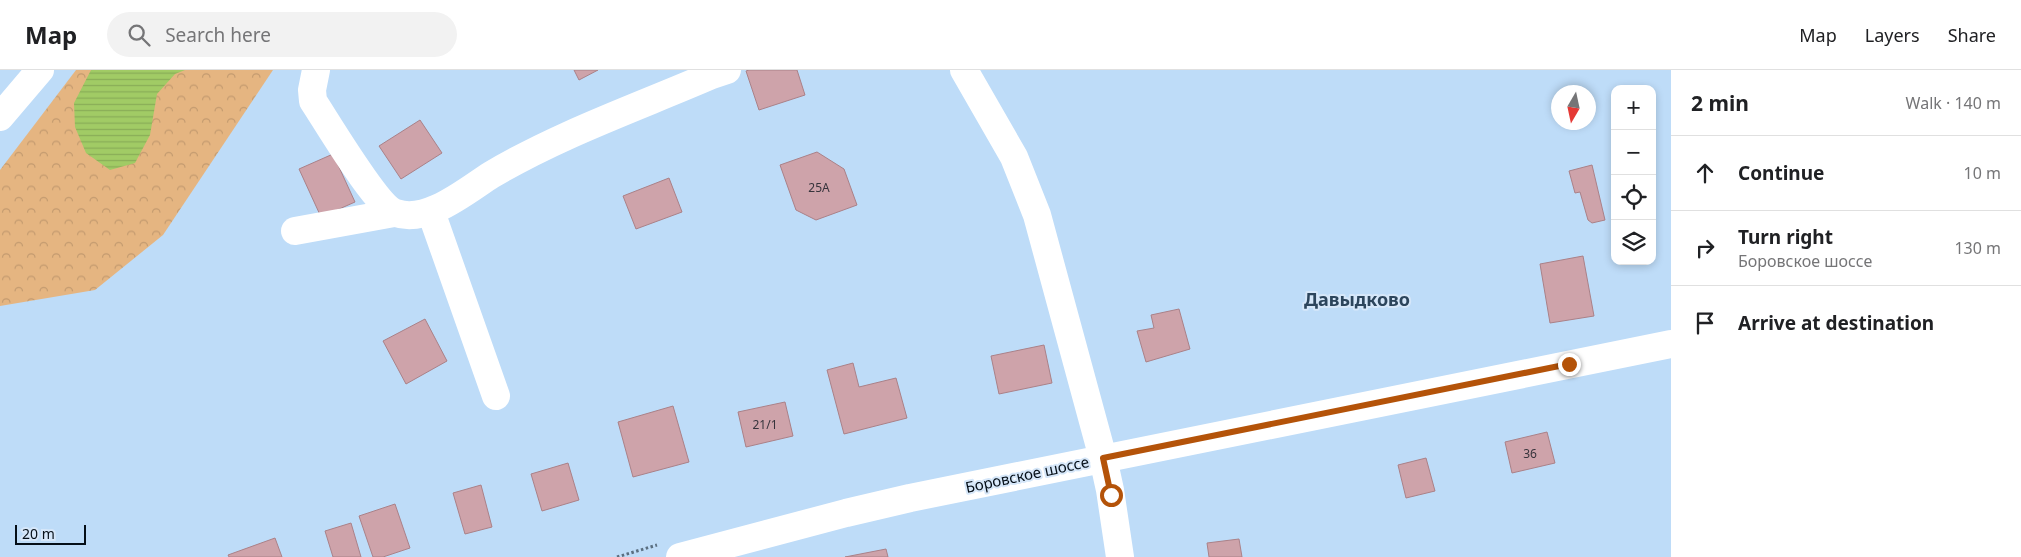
<!DOCTYPE html>
<html lang="en">
<head>
<meta charset="utf-8">
<style>
  body { margin:0; font-family:"Noto Sans",sans-serif; background:#f2f2f2; color:#202124 }
  .controls { position:absolute; right:15px; top:15px; display:grid; overflow:hidden; border-radius:10px; box-shadow:0 2px 8px #0003 }
  .controls button { width:45px; height:45px; display:grid; place-items:center; padding:0; border:0; border-bottom:1px solid #e0e0e0; background:#fff; color:#202124; font:25px sans-serif }
  .compass { position:absolute; left:1551px; top:15px; width:45px; height:45px; border-radius:50%; background:#fff; box-shadow:0 2px 8px #0003; rotate:189deg }
  .scale { position:absolute; left:15px; bottom:12px; width:71px; box-sizing:border-box; padding-left:5px; border:2px solid #050f18; border-top:0; font-size:14px; line-height:18px; white-space:nowrap; color:#050f18; -webkit-text-stroke:4px #d6e7f9; paint-order:stroke }
  .stop { position:absolute; width:15px; height:15px; margin:-11px; border:4px solid #b45309; border-radius:50%; background:#fff }
  .stop.end { background:#b45309; border-color:#fff; box-shadow:0 1px 5px #0008 }
  .list { margin:0; padding:0; list-style:none }
  h2 { display:flex; justify-content:space-between; align-items:center; height:65px; margin:0; padding:0 20px; font-size:21px }
  h2 small { font-size:16px; font-weight:400; color:#757577 }
  .list li { display:grid; grid-template-columns:32px 1fr auto; gap:15px; align-items:center; box-sizing:border-box; height:75px; padding:0 20px; border-top:1px solid #e0e0e0 }
  .list b { display:block; font-size:19px; white-space:nowrap }
  .list p { margin:0; font-size:16px; white-space:nowrap; color:#757577 }
  .list em { font-size:16px; font-style:normal; color:#757577 }
  .icon { flex:none; width:28px; height:28px; fill:none; stroke:currentColor; stroke-width:2; stroke-linecap:round; stroke-linejoin:round }
  .map { position:relative; flex:none; width:1671px; height:487px; overflow:hidden }
  header { display:flex; align-items:center; gap:30px; box-sizing:border-box; height:70px; padding:0 25px; background:#fff; border-bottom:1px solid #e0e0e0 }
  header strong { font-size:24px }
  nav { display:flex; gap:28px; margin-inline-start:auto; font-size:18px }
  .search { width:350px; height:45px; background:#f2f2f2; display:flex; align-items:center; gap:12px; box-sizing:border-box; padding:0 18px; border-radius:28px; color:#757577; font-size:19px }
  main { display:flex }
  aside { flex:1; background:#fff }
  .map>svg:first-child { display:block }
  .forest { fill:url(#forest-crowns) }
  .water { fill:url(#water-rules) }
  .building { fill:#cea3aa; stroke:#aa8188 }
  .lines { fill:none; stroke-linecap:round; stroke-linejoin:round }
  .path { stroke:#5b6f81; stroke-width:3; stroke-dasharray:2.5 2.5; stroke-linecap:butt }
  .minor { stroke:#fff; stroke-width:28 }
  .major { stroke:#fff; stroke-width:28 }
  .route { stroke:#b45309; stroke-width:6 }
  .labels { text-anchor:middle; dominant-baseline:central; stroke-width:4; stroke-linejoin:round; paint-order:stroke }
  .number-label { font-size:12px; fill:#37343c }
  .street-label { font-size:15px; fill:#050f18; stroke:#d6e7f9 }
  .quarter-label { font-size:18px; font-weight:bold; fill:#2c455c; stroke:#d6e7f9 }
</style>
</head>
<body>
<header>
<strong>Map</strong>
<div class="search"><svg class="icon" aria-label="search" viewBox="0 0 24 24"><circle cx="10" cy="10" r="6"/><path d="M15 15l6 6"/></svg>Search here</div>
<nav><a>Map</a><a>Layers</a><a>Share</a></nav>
</header>
<main>
<div class="map">
<svg width="1671" height="487" viewBox="0 0 1671 487">
  <defs>
    <pattern id="forest-crowns" width="20" height="18" patternUnits="userSpaceOnUse" patternTransform="scale(1.25)"><rect width="20" height="18" fill="#e5b581"/><path d="M2 6a3 3 0 1 1 6 0M12 15a3 3 0 1 1 6 0" fill="none" stroke="#c39a6f"/></pattern>
    <pattern id="water-rules" width="6" height="5" patternUnits="userSpaceOnUse" patternTransform="scale(1.25)"><rect width="6" height="5" fill="#a1cb65"/><path d="M0 2.5h6" fill="none" stroke="#89ad57"/></pattern>
  </defs>
  <rect width="100%" height="100%" fill="#bedcf8"/>
  <polygon class="forest" points="76,0 273,0 163,165 95,220 0,236 0,100"/>
  <polygon class="water" points="91,0 185,0 175,4 157,24 150,65 135,93 110,100 86,83 75,57 74,33"/>
  <g class="building">
    <polygon points="574,0 598,0 579,10"/>
    <polygon points="749,0 797,0 805,25 759,40 746,1"/>
    <polygon points="420,50 442,83 401,109 379,76"/>
    <polygon points="817,82 844,99 857,135 816,150 796,140 780,95"/>
    <polygon points="333,84 355,132 321,147 299,99"/>
    <polygon points="1592,95 1605,150 1592,153 1588,150 1580,122 1575,123 1569,101"/>
    <polygon points="669,108 682,142 636,159 623,126"/>
    <polygon points="1583,186 1594,246 1550,253 1540,194"/>
    <polygon points="1179,239 1190,279 1146,292 1137,261 1154,258 1151,245"/>
    <polygon points="425,249 447,291 406,314 383,271"/>
    <polygon points="1044,275 1052,313 999,324 991,286"/>
    <polygon points="853,293 859,317 896,308 907,348 844,364 827,300"/>
    <polygon points="785,332 793,366 746,377 738,342"/>
    <polygon points="673,336 689,392 633,407 618,352"/>
    <polygon points="1547,362 1555,393 1512,403 1505,372"/>
    <polygon points="1426,388 1435,421 1406,428 1398,395"/>
    <polygon points="568,393 579,430 542,441 531,404"/>
    <polygon points="481,415 492,457 465,464 453,423"/>
    <polygon points="395,434 410,478 383,487 373,487 359,446"/>
    <polygon points="351,453 361,487 333,487 325,461"/>
    <polygon points="275,468 282,487 229,487 228,485"/>
    <polygon points="1239,469 1242,487 1209,487 1207,473"/>
    <polygon points="886,479 888,487 845,487"/>
  </g>
  <g class="lines">
    <polyline class="path" points="617,487 657,475"/>
    <g class="minor">
      <path d="M 316,0 L 312,20 L 313,31 C 327,52 377,137 396,143 C 427,154 466,121 491,105 C 560,64 638,37 712,5 L 727,0"/>
      <polyline points="964,0 1014,87 1037,145 1103,388 1110,420 1120,487"/>
      <polyline points="0,47 40,0"/>
      <polyline points="431,142 496,326"/>
      <polyline points="295,161 394,143"/>
    </g>
    <polyline class="major" points="680,487 846,443 910,428 1671,274"/>
  </g>
  <g class="lines">
    <polyline class="route" points="1111,425 1103,388 1569,294"/>
  </g>
  <g class="labels">
    <g class="number-label">
      <text x="819" y="117">25А</text>
      <text x="765" y="354">21/1</text>
      <text x="1530" y="383">36</text>
    </g>
    <g class="street-label">
      <text transform="translate(1027 404) rotate(-12)">Боровское шоссе</text>
    </g>
    <g class="quarter-label">
      <text x="1357" y="229">Давыдково</text>
    </g>
  </g>
</svg>
<div class="controls">
<button>+</button>
<button>−</button>
<button><svg class="icon" aria-label="locate" viewBox="0 0 24 24"><circle cx="12" cy="12" r="6"/><path d="M12 2v4M12 18v4M2 12h4M18 12h4"/></svg></button>
<button><svg class="icon" aria-label="layers" viewBox="0 0 24 24"><path d="M12 4l9 5-9 5-9-5zM3 14l9 5 9-5"/></svg></button>
</div>
<svg class="compass" viewBox="-18 -18 36 36"><path d="M0-13l5 13h-10z" fill="#e53935"/><path d="M0 13l5-13h-10z" fill="#757577"/></svg>
<div class="scale">20 m</div>
<div class="stop" style="left:1111px;top:425px"></div>
<div class="stop end" style="left:1569px;top:294px"></div>
</div>
<aside>
<h2>2 min<small>Walk · 140 m</small></h2>
<ul class="list">
<li><svg class="icon" aria-label="ahead" viewBox="0 0 24 24"><path d="M12 20V5M6 11l6-6 6 6"/></svg><div><b>Continue</b></div><em>10 m</em></li>
<li><svg class="icon" aria-label="right" viewBox="0 0 24 24"><path d="M7 20v-9h11M14 6l5 5-5 5"/></svg><div><b>Turn right</b><p>Боровское шоссе</p></div><em>130 m</em></li>
<li><svg class="icon" aria-label="arrive" viewBox="0 0 24 24"><path d="M6 21V4h12l-3 4 3 4H6"/></svg><div><b>Arrive at destination</b></div></li>
</ul>
</aside>
</main>
</body>
</html>
